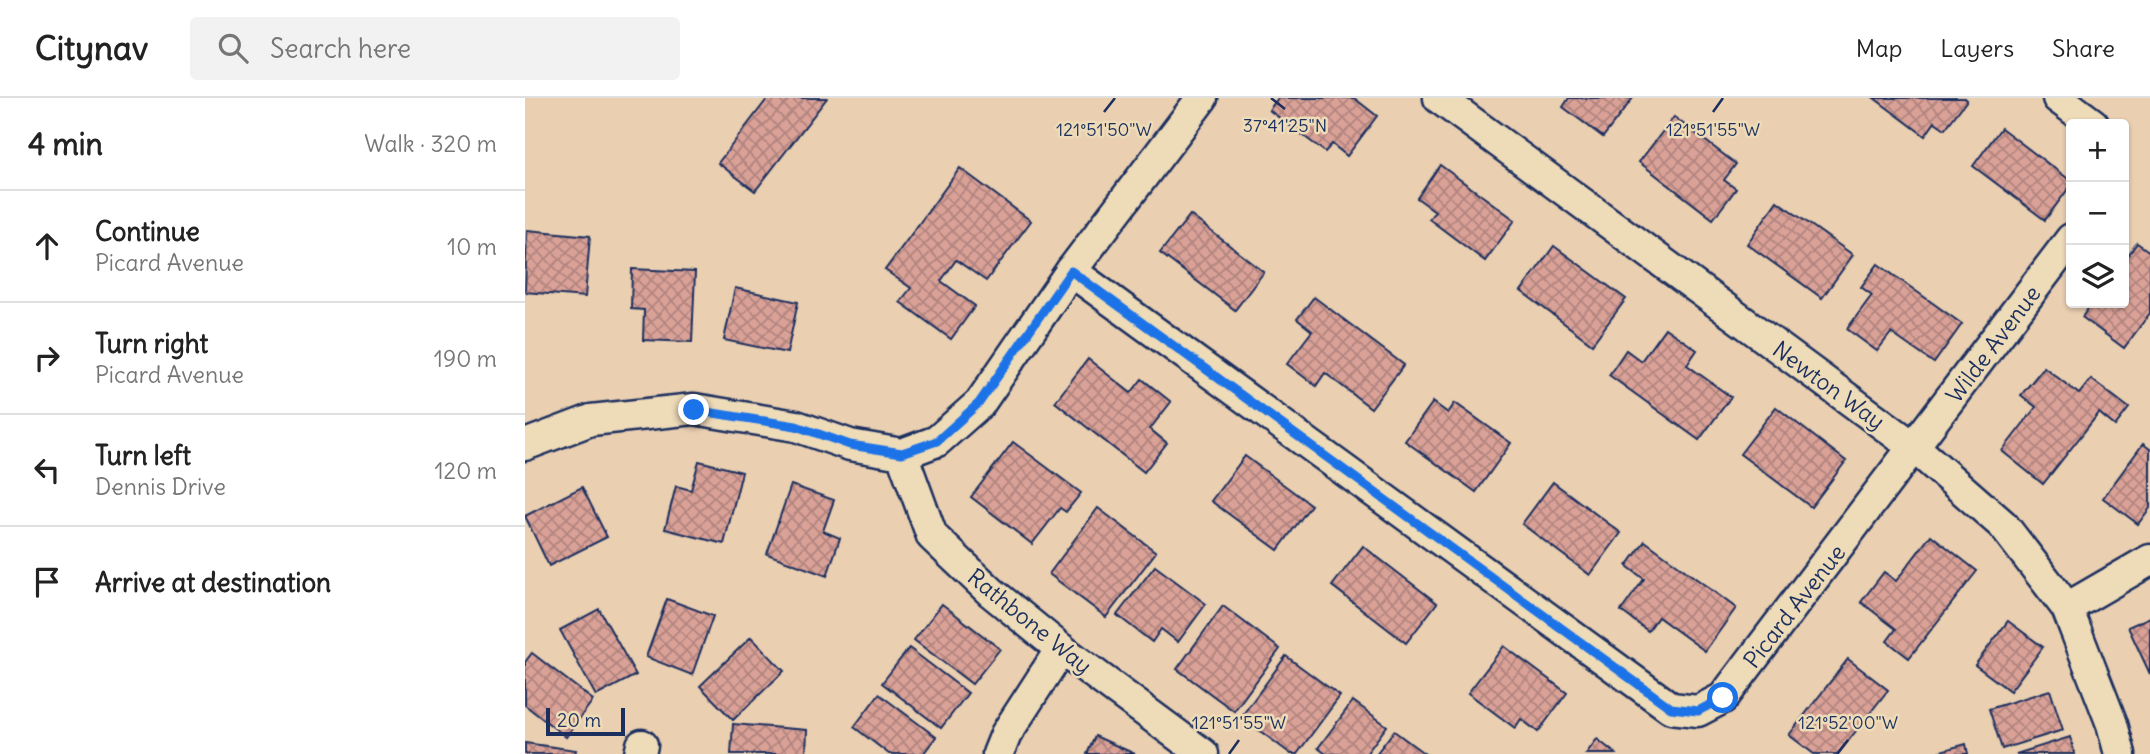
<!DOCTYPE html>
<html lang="en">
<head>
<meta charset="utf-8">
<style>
  body { margin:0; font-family:Delius,sans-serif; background:#f2f2f2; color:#222 }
  .controls { position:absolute; right:21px; top:21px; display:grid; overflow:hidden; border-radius:7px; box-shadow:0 2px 5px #0004 }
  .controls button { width:63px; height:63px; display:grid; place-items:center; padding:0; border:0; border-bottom:2px solid #e0e0e0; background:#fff; color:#222; font:35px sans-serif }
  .scale { position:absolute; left:21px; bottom:18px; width:79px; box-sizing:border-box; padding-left:7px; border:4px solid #1b2f5e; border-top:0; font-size:19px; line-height:24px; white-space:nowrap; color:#1b2f5e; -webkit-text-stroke:5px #eedbb8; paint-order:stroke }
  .stop { position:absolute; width:21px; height:21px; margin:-16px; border:5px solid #1a73e8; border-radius:50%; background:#fff }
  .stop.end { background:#1a73e8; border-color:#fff; box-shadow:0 2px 7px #0008 }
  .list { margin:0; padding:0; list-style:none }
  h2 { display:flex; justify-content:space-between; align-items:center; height:91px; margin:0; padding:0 28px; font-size:30px }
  h2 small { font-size:23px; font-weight:400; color:#767676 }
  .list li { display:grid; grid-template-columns:46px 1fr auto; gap:21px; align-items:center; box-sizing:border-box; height:112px; padding:0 28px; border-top:2px solid #e0e0e0 }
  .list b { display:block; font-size:26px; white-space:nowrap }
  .list p { margin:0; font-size:23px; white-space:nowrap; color:#767676 }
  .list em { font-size:23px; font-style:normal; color:#767676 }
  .icon { flex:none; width:38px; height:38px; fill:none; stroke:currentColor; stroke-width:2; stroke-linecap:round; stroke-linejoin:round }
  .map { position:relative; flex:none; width:1625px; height:656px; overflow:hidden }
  header { display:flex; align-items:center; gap:42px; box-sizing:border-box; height:98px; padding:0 35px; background:#fff; border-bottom:2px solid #e0e0e0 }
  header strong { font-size:33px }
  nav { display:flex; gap:38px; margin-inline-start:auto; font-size:24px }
  .search { width:490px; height:63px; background:#f2f2f2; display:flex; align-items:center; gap:18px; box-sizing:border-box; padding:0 24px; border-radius:7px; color:#767676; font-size:26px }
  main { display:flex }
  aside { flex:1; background:#fff }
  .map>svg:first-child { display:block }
  .building { fill:url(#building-cross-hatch); stroke:#1b2f5e; stroke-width:2 }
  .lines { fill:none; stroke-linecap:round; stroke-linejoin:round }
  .minor-casing { stroke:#1b2f5e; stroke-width:35 }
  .minor { stroke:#eedbb8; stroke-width:30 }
  .route { stroke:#1a73e8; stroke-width:9 }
  .ticks { fill:none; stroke:#1b2f5e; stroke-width:2.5 }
  .labels { text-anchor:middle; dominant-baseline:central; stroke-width:5; stroke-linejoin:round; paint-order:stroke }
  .street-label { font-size:23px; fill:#1b2f5e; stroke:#eedbb8 }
  .ticks-label { font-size:18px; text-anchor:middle; fill:#1b2f5e; stroke:#eedbb8; stroke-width:5; stroke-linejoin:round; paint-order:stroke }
</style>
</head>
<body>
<header>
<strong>Citynav</strong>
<div class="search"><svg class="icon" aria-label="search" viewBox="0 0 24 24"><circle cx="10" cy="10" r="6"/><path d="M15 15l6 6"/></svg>Search here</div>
<nav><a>Map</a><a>Layers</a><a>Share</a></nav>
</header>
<main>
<aside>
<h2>4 min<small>Walk · 320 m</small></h2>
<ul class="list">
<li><svg class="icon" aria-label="ahead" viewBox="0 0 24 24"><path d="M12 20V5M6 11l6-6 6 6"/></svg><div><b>Continue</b><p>Picard Avenue</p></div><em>10 m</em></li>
<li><svg class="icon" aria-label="right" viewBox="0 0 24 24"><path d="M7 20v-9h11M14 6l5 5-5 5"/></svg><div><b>Turn right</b><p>Picard Avenue</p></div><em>190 m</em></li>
<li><svg class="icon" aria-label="left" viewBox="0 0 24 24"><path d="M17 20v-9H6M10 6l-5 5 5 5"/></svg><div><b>Turn left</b><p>Dennis Drive</p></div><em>120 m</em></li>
<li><svg class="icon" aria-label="arrive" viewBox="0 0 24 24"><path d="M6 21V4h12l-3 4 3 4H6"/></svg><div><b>Arrive at destination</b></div></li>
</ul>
</aside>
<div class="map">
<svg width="1625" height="656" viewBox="0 0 1625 656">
  <defs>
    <pattern id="building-cross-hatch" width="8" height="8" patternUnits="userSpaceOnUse" patternTransform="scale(1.75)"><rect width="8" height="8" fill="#daa197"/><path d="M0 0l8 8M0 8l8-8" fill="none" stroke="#b0847e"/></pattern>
  </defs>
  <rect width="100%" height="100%" fill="#eacfb1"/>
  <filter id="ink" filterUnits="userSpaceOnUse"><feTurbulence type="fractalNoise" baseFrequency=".0143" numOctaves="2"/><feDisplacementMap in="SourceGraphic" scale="14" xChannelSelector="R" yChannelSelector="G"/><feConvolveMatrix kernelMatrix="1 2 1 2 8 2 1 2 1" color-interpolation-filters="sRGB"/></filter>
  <g filter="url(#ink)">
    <g class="building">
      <polygon points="243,0 302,0 230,93 193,65"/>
      <polygon points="753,0 829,0 852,18 822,58 807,46 800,54 744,12"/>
      <polygon points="1044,0 1108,0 1078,39 1038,9"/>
      <polygon points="1349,0 1440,0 1442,2 1420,31 1410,24 1400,38"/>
      <polygon points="1149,19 1211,66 1199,82 1211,91 1188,121 1114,64"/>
      <polygon points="1476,30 1546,83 1546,87 1520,122 1448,68"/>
      <polygon points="915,67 990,122 960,163 904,121 910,113 892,100"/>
      <polygon points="435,70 506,123 461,183 431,162 416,183 450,208 426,241 375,204 386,190 360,172"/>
      <polygon points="1252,103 1328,157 1297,200 1222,146"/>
      <polygon points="665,117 739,174 710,212 635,155"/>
      <polygon points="2,132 65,138 60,199 0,194"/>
      <polygon points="1612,145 1625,154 1625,215 1599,250 1557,219 1567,205 1599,205 1599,163"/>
      <polygon points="1029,148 1101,201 1067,246 996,193"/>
      <polygon points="1353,166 1437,226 1409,265 1366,235 1352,253 1322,231 1347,197 1336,189"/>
      <polygon points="107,171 170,174 167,244 118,242 119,212 106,211"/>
      <polygon points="210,190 273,204 262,255 199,242"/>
      <polygon points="789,199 879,267 846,310 800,275 791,288 762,266 787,233 772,221"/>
      <polygon points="1140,230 1172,252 1162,267 1206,299 1174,342 1084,277 1101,252 1116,263"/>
      <polygon points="563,261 606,295 617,281 646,304 625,331 642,345 619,374 530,304"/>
      <polygon points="1519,269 1554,296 1566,281 1604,310 1590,328 1574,315 1518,386 1477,353 1511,309 1496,297"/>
      <polygon points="908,304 923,315 930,305 986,345 951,394 880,343"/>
      <polygon points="1251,309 1321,363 1286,409 1215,356"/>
      <polygon points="488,344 556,395 541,414 535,410 507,446 446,399"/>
      <polygon points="1618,346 1625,351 1625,410 1613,426 1578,400"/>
      <polygon points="720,358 786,407 753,452 686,403"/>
      <polygon points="174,363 217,374 199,446 140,431 151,388 166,392"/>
      <polygon points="1028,384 1096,435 1065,477 997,426"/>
      <polygon points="266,387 309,402 298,433 315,440 302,478 242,456"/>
      <polygon points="57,389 82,439 24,468 0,418"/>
      <polygon points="573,410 631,454 581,519 524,476"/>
      <polygon points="1406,437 1452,473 1384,560 1362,543 1371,531 1336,504 1359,474 1371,483"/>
      <polygon points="1120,443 1211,510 1180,553 1133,519 1123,533 1096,513 1119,481 1102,468"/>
      <polygon points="838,448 912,505 881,545 807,488"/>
      <polygon points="630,468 681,506 653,544 636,531 627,544 592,517"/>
      <polygon points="142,501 188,518 167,577 121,559"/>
      <polygon points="417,506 475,551 447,586 389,542"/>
      <polygon points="698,508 755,551 709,613 652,571"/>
      <polygon points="74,511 111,577 71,598 35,532"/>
      <polygon points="1625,519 1625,576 1603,529"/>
      <polygon points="1483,523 1518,549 1485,593 1450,567"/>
      <polygon points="226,539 259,573 208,622 175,588"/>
      <polygon points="979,548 1042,595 1013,634 996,621 990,630 943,595"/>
      <polygon points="384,550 443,595 416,630 357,585"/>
      <polygon points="7,555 68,602 41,639 0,607 0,564"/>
      <polygon points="761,558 815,598 772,656 766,656 716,619"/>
      <polygon points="1323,561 1363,592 1313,656 1289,656 1264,637"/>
      <polygon points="1525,592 1538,632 1477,651 1464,611"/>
      <polygon points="354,596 411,639 398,656 364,656 329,629"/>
      <polygon points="828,603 862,628 841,656 801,656 793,650"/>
      <polygon points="208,626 282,632 281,656 206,656"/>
      <polygon points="869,633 900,656 851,656"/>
      <polygon points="570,638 610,656 562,656"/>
      <polygon points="1545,639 1550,656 1491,656"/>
      <polygon points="1072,641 1091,656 1061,656"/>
      <polygon points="0,645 51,652 50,656 0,656"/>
      <polygon points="1441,646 1443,656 1405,656"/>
    </g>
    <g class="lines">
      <g class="minor-casing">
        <g id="minor">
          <polyline points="914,0 1390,350 1478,427 1542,510 1587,626 1595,656"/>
          <polyline points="1533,0 1568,26"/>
          <polyline points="546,173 1146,610 1173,613 1198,600 1546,141"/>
          <polyline points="0,347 66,322 169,311 271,328 325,347 377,356 412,343 455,305 546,173 677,0"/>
          <polyline points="377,356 407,438 466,494 536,551 678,656"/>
          <polyline points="1542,510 1625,462"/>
          <polyline points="115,656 117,647"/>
          <polyline points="473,656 481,636 536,551"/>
        </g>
      </g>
      <use href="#minor" class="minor"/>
    </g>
  </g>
  <g class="lines" filter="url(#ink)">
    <polyline class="route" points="169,312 271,328 325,347 377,355 412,343 454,305 546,173 1146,610 1173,613 1198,600"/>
  </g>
  <path class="ticks" d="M 746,0 L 760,11M 579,14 L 590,0M 1188,14 L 1198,0M 704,656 L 714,642M 1312,656 L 1323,642"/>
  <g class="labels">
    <g class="street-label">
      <text transform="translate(1468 246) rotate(-53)">Wilde Avenue</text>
      <text transform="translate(1304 287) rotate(36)">Newton Way</text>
      <text transform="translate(1269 508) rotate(-52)">Picard Avenue</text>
      <text transform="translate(505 523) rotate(39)">Rathbone Way</text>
    </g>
  </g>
  <g class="ticks-label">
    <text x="760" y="34">37°41'25"N</text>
    <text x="579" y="38">121°51'50"W</text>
    <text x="1188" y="38">121°51'55"W</text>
    <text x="714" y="631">121°51'55"W</text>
    <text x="1323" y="631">121°52'00"W</text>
  </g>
</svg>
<div class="controls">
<button>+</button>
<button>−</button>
<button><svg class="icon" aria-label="layers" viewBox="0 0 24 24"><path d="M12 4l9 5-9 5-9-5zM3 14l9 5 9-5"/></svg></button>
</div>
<div class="scale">20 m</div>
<div class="stop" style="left:1198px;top:600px"></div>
<div class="stop end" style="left:169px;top:312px"></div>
</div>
</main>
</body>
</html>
